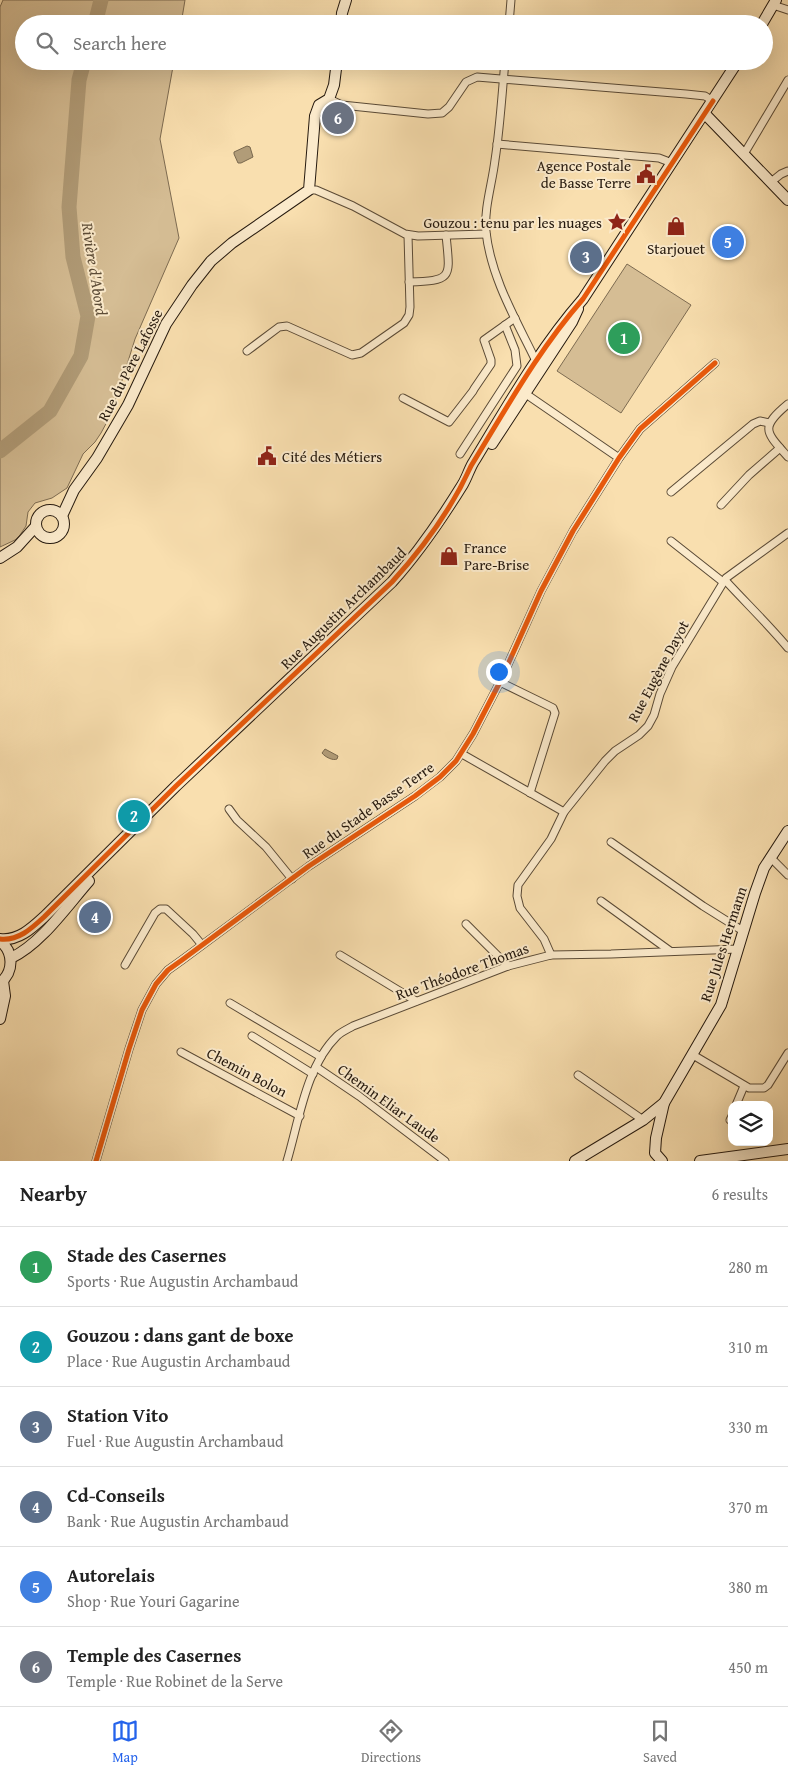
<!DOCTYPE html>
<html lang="en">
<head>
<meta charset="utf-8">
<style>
  body { margin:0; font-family:"Gentium Book Plus",serif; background:#f6f6f6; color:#222 }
  .controls { position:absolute; right:15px; bottom:15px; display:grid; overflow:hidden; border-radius:10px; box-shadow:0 5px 20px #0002 }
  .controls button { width:45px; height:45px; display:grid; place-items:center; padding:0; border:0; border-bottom:1px solid #e0e0e0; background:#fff; color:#222; font:25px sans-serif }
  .you { position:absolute; left:498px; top:671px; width:18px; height:18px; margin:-12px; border:4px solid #fff; border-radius:50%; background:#1a73e8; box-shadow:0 0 0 8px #1a73e833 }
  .badge { display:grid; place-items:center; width:32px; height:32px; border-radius:50%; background:#2563eb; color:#fff; font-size:16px; font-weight:700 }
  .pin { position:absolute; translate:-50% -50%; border:2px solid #fff; box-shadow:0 1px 5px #0006 }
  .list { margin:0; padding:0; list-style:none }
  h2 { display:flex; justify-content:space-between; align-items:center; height:65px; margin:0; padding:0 20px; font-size:21px }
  h2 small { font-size:16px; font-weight:400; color:#767676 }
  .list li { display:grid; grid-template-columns:32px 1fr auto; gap:15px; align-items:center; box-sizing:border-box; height:80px; padding:0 20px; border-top:1px solid #e0e0e0 }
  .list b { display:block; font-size:19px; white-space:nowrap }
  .list p { margin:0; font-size:16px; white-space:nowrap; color:#767676 }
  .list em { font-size:16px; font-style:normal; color:#767676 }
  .icon { flex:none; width:28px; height:28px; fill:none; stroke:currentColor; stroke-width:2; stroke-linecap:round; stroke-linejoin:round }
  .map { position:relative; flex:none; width:788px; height:1161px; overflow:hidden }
  .search { position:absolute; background:#fff; box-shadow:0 5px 20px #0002; left:15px; right:15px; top:15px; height:55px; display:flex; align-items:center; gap:12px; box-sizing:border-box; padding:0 18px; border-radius:28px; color:#767676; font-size:19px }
  .sheet { height:545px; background:#fff }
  nav { display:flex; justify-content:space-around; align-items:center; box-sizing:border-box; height:70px; border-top:1px solid #e0e0e0; background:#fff; font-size:14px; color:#767676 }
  nav a { display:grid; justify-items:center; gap:2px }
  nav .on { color:#2563eb }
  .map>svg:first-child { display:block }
  .green { fill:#d5bd94; stroke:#7d6b51 }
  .water { fill:#b19c78; stroke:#79684e }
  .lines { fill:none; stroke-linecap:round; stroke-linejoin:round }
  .river { stroke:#b19c78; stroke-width:15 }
  .street-casing { stroke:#5a4a36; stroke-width:9 }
  .secondary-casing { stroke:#25190e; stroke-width:12 }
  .street { stroke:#fbeacb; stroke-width:7 }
  .secondary { stroke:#fbeacb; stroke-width:10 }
  .cycleway-casing { stroke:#fbeacb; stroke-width:8 }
  .cycleway { stroke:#e8590c; stroke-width:5 }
  .labels { text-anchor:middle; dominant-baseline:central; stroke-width:4; stroke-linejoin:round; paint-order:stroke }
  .poi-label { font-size:15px; fill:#25190e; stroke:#fbeacb; text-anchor:end }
  .street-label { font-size:15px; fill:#25190e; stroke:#fbeacb }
  .water-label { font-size:16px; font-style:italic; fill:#5d4d38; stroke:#fbeacb }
</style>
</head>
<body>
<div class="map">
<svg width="788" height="1161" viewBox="0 0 788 1161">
  <rect width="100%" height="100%" fill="#f9dfaf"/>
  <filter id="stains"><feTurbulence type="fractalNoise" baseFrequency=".004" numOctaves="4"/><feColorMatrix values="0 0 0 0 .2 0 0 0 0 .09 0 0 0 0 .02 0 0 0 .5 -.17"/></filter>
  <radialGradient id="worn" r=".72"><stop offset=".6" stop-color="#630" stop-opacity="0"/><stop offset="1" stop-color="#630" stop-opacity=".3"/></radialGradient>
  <g class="green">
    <polygon points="3,0 185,0 181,24 24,24 24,61 174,61 160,139 179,238 135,339 120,387 108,420 101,433 95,442 83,454 67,488 52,498 35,503 28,512 26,526 20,535 15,540 0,547 0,7"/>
    <polygon points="627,264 691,305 621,413 557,371"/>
  </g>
  <g class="water">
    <polygon points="247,146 250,147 253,157 241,163 238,163 234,154 234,152"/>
    <path d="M 325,749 L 338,756 L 337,759 C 333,761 325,757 322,753 Z"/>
  </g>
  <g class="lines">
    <g class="river">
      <polyline points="95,24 101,0"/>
      <polyline points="0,451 50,411 81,356 88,316 73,257 69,207 79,80 84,61"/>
    </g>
    <g class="street-casing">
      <g id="street">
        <polyline points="773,5 788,10"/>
        <polyline points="509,24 511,0"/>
        <path d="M 505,61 C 502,94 500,128 495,160 C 492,185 484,207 486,232 C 491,277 515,318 534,357 L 540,362"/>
        <polyline points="329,99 342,105 428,114 442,113 449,107 466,82 477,77 686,94 705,96 713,101"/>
        <polyline points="497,144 659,158 672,163"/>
        <polyline points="744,154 788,80"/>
        <polyline points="771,182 781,174 788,171"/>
        <polyline points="309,190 316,190 353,206 405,234 418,236 486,234"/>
        <path d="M 409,282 C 454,281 450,277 446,235"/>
        <polyline points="247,351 279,327 287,326 352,355 361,353 404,323 409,315 410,307 408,235"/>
        <polyline points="474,389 491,364 491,360 484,340 515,318"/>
        <polyline points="523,392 619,458"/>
        <polyline points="403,398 449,422 473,391"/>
        <path d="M 788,404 C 759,428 766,432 788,457"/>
        <polyline points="460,454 517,366 515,350 505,325"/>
        <polyline points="671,492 753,424 760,421 769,423"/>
        <polyline points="721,505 749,475 780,448"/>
        <polyline points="671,541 723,582"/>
        <path d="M 725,580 C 746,603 768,624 788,648"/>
        <polyline points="500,682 547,705 553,708 555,713 530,793"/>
        <polyline points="462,754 564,812"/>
        <polyline points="229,809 237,820 266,847 292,879"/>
        <polyline points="611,842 703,906 743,931"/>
        <polyline points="770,857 788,875"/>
        <polyline points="601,901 670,951"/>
        <polyline points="466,924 508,966"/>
        <polyline points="340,955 416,1001"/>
        <polyline points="551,955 544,939 520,908 517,896 518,885 551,839 564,812 605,761 615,751 639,735 648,726 654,715 660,694 672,667 726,578 788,533"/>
        <polyline points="125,965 155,913 160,909 166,909 193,934 202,945"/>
        <polyline points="230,1003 321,1057"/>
        <polyline points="252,1036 313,1074"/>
        <polyline points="181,1052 300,1116"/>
        <polyline points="693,1055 749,1088 764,1088 768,1085 788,1053"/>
        <polyline points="316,1067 359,1096 445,1161"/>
        <polyline points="578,1075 643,1120"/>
        <polyline points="736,1105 744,1086"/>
        <polyline points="730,1120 732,1116"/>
        <polyline points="96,1161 129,1049 142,1010 156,984 168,970 182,960 309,866 415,796 440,777 456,761 473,734 500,682 541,591 573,531 619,458 640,429 715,363"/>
        <path d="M 287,1161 C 299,1121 306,1066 337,1036 C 341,1032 348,1029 353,1026 L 508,966 L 551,955 L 611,954 L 738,949"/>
      </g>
    </g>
    <g class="secondary-casing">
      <g id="secondary">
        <polyline points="341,24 342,13 346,0"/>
        <polyline points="762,24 776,0"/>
        <polyline points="705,114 788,200"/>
        <polyline points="492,444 572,322 578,309"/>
        <circle cx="50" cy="524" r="14"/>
        <polyline points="62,516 74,490 97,458 128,405 166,324 192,285 211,261 232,243 309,190 315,116 319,105 329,99 334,85 337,61"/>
        <polyline points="0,558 17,547 36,526"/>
        <path d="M 0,939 C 18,941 31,929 44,917 L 176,786 L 392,582 C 419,552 442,518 463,484 C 467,477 469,470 473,463 C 507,407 540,348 583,299 L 738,61"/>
        <path d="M 0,941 C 14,952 14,972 0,983"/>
        <path d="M 11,958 C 41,944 67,906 89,881"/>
        <polyline points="0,1019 5,996 3,981"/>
        <polyline points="575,1161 643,1120 664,1103 721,1005 755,893 764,868 788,831"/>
        <polyline points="662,1161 655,1153 656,1138 664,1103"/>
        <polyline points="700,1161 788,1149"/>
      </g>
    </g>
    <use href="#street" class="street"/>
    <use href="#secondary" class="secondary"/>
    <g class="cycleway-casing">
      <g id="cycleway">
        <path d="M 0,939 C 18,941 31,929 44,917 L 176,786 L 392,582 C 423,548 452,508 471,466 C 506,409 539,349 583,299 L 713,101"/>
        <polyline points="96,1161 129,1049 142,1010 156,984 168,970 182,960 309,866 415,796 440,777 456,761 473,734 500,682 541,591 573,531 619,458 640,429 715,363"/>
      </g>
    </g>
    <use href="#cycleway" class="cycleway"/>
  </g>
  <defs>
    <g id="civic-bare" transform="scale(1.5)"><path d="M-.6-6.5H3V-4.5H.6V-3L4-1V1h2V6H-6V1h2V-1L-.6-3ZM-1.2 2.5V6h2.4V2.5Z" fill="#8f2418" stroke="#fbeacb" stroke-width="2.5" paint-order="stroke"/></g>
    <g id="sight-bare" transform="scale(1.5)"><path d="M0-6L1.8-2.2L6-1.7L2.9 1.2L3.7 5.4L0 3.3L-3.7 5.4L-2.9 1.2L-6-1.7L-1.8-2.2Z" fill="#8f2418" stroke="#fbeacb" stroke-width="2.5" paint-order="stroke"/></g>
    <g id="shop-bare" transform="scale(1.5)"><path d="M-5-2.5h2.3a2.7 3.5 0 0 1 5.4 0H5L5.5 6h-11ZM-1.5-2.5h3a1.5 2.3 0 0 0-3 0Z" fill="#8f2418" stroke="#fbeacb" stroke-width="2.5" paint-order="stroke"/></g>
  </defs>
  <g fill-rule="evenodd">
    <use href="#civic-bare" x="646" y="174"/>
    <use href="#sight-bare" x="617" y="222"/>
    <use href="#shop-bare" x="676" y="226"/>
    <use href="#civic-bare" x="267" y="456"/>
    <use href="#shop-bare" x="449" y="556"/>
  </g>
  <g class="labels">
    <g class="poi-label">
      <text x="631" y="165">Agence Postale<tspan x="631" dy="17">de Basse Terre</tspan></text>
      <text x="602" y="222">Gouzou : tenu par les nuages</text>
      <text x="676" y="248" text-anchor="middle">Starjouet</text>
      <text x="282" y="456" text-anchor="start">Cité des Métiers</text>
      <text x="464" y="547" text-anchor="start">France<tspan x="464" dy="17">Pare-Brise</tspan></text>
    </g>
    <g class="street-label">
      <text transform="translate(130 365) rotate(-63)">Rue du Père Lafosse</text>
      <text transform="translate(343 608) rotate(-44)">Rue Augustin Archambaud</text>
      <text transform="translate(658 671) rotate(-62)">Rue Eugène Dayot</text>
      <text transform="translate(368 810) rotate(-35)">Rue du Stade Basse Terre</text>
      <text transform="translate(723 944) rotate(-72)">Rue Jules Hermann</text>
      <text transform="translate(462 971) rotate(-20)">Rue Théodore Thomas</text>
      <text transform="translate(247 1072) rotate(28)">Chemin Bolon</text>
      <text transform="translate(389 1103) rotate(36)">Chemin Eliar Laude</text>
    </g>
    <g class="water-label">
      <text transform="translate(95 269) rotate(81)">Rivière d'Abord</text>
    </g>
  </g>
  <rect width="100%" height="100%" filter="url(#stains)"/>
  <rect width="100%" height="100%" fill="url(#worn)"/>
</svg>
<div class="controls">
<button><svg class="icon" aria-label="layers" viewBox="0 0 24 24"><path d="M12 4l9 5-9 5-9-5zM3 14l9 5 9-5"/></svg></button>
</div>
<div class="you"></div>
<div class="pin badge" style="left:624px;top:338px;background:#2e9e5b">1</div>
<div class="pin badge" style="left:134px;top:816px;background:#0f9aa8">2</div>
<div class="pin badge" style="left:586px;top:257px;background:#5c6f8a">3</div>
<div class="pin badge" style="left:95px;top:917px;background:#5c6f8a">4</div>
<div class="pin badge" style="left:728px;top:242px;background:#3f7fe0">5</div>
<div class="pin badge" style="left:338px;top:118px;background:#6b7280">6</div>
<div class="search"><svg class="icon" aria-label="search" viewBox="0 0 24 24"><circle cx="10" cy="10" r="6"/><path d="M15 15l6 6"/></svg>Search here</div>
</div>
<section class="sheet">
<h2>Nearby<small>6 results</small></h2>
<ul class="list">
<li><span class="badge" style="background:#2e9e5b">1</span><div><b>Stade des Casernes</b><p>Sports · Rue Augustin Archambaud</p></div><em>280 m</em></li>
<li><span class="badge" style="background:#0f9aa8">2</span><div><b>Gouzou : dans gant de boxe</b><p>Place · Rue Augustin Archambaud</p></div><em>310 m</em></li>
<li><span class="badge" style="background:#5c6f8a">3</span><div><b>Station Vito</b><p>Fuel · Rue Augustin Archambaud</p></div><em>330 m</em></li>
<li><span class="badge" style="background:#5c6f8a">4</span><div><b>Cd-Conseils</b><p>Bank · Rue Augustin Archambaud</p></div><em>370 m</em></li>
<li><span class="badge" style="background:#3f7fe0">5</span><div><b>Autorelais</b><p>Shop · Rue Youri Gagarine</p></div><em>380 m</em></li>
<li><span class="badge" style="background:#6b7280">6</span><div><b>Temple des Casernes</b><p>Temple · Rue Robinet de la Serve</p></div><em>450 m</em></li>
</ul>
</section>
<nav>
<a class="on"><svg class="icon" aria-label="map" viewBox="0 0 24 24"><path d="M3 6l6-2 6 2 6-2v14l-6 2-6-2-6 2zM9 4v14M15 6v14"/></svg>Map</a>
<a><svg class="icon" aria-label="directions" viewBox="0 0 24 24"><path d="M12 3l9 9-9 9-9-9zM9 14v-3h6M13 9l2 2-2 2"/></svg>Directions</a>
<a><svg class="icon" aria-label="saved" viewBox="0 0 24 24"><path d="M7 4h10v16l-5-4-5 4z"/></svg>Saved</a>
</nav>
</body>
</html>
